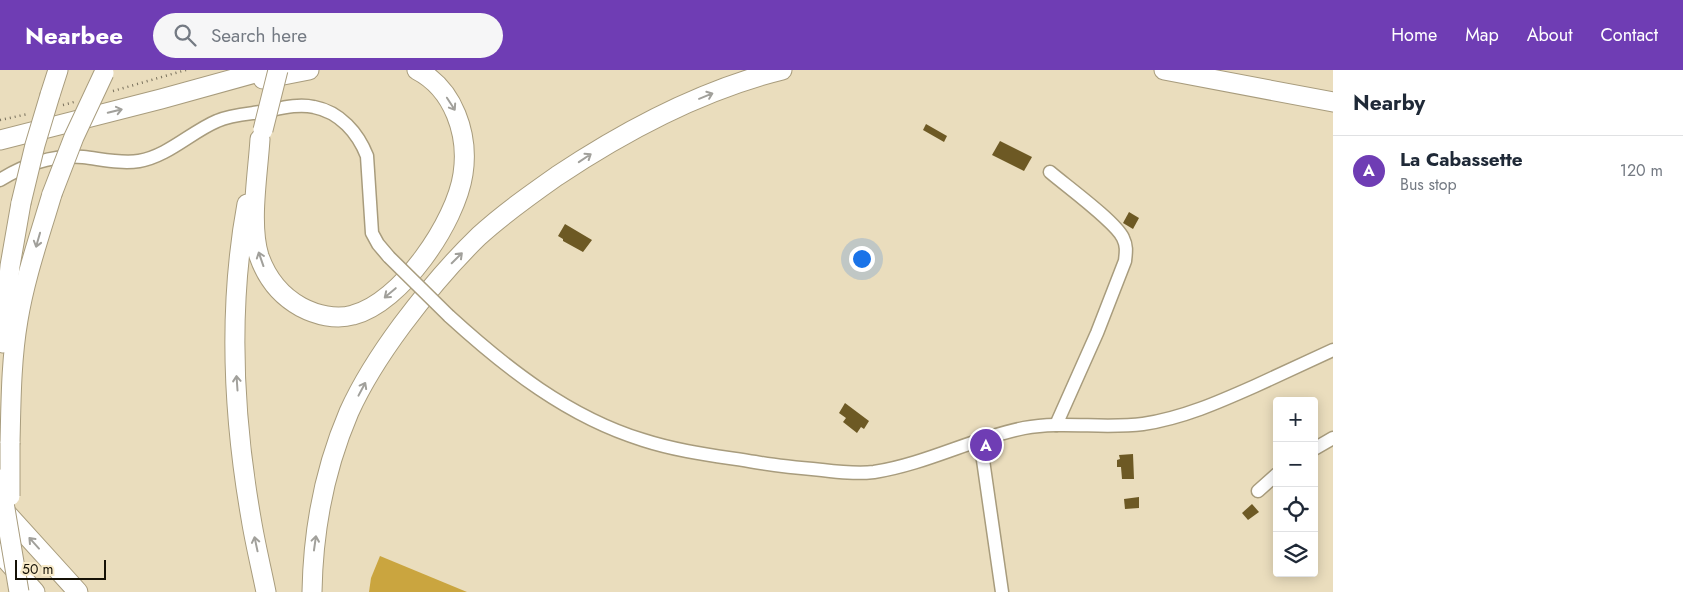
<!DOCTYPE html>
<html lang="en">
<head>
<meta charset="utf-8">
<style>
  body { margin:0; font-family:Jost,sans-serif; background:#f6f6f7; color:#1f2937 }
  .controls { position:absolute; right:15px; bottom:15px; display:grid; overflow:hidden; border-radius:5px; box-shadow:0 2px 12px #0003 }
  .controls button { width:45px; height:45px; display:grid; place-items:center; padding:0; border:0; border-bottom:1px solid #e0e1e3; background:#fff; color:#1f2937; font:25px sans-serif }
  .scale { position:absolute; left:15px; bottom:12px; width:91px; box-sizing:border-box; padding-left:5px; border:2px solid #151106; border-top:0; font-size:14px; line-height:18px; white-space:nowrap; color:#151106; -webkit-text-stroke:4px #f8ebca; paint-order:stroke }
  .you { position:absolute; left:861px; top:188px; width:18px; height:18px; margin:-12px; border:4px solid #fff; border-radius:50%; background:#1a73e8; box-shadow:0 0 0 8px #1a73e833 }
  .badge { display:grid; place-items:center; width:32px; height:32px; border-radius:50%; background:#6f3db4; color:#fff; font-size:16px; font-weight:700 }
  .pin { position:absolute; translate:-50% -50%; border:2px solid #fff; box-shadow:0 1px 5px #0006 }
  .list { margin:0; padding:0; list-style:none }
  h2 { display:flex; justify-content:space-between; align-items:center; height:65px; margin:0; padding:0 20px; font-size:21px }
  h2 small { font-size:16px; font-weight:400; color:#747a83 }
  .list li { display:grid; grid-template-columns:32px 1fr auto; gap:15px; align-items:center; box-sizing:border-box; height:70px; padding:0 20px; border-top:1px solid #e0e1e3 }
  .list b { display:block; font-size:19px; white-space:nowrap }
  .list p { margin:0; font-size:16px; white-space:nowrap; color:#747a83 }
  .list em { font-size:16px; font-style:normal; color:#747a83 }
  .icon { flex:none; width:28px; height:28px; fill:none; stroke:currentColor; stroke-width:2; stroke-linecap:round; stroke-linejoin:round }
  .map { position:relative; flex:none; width:1333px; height:522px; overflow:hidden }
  header { display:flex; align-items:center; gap:30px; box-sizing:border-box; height:70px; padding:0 25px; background:#6f3db4; color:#fff }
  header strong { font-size:24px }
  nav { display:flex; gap:28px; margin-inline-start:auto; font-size:18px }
  .search { width:350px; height:45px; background:#f6f6f7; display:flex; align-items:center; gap:12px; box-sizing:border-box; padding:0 18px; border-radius:28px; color:#747a83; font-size:19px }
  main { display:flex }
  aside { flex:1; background:#fff }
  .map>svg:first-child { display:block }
  .forest { fill:#caa53f }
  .building { fill:#6d5924 }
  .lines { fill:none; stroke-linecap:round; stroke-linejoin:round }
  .minor-casing { stroke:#a89c7d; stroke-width:15 }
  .highway-casing { stroke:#a89c7d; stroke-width:21 }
  .path { stroke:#776f5b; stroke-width:2.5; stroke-dasharray:1 4; stroke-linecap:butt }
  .minor { stroke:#fff; stroke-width:12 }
  .highway { stroke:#fff; stroke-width:19 }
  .minor-bridge-casing { stroke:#a89c7d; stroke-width:15; stroke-linecap:butt }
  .highway-bridge-casing { stroke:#a89c7d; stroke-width:21; stroke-linecap:butt }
  .minor-bridge { stroke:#fff; stroke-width:12 }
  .highway-bridge { stroke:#fff; stroke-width:19 }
  .oneway { stroke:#a1a09b }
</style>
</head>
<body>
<header>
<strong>Nearbee</strong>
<div class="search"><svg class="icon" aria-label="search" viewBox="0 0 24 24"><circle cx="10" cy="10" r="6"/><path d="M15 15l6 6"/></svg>Search here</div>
<nav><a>Home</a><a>Map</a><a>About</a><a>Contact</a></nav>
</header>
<main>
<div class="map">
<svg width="1333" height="522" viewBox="0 0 1333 522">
  <rect width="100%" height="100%" fill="#eaddbd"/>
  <polygon class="forest" points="380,486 467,522 369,522 371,508"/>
  <g class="building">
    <polygon points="926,54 947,66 944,72 923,60"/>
    <polygon points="1000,71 1032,87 1024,101 992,85"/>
    <polygon points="1129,142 1139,148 1133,159 1123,153"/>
    <polygon points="565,154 592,170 583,182 563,171 563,169 558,166"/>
    <polygon points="845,333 869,351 864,359 861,357 857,363 843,352 846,348 839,343"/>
    <polygon points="1133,384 1134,409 1122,409 1121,397 1117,397 1117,390 1120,389 1119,385"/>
    <polygon points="1139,427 1139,438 1125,439 1124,429"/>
    <polygon points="1252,434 1259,442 1248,450 1242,443"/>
  </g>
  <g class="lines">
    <g class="minor-casing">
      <g id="minor">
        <path d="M 1050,102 C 1065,115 1116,152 1123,168 C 1127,176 1126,182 1125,191 L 1097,263 L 1056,355"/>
        <path d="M 0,110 C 24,95 54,84 83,87 C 101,89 121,94 139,91 C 168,86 191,62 217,51 C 230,45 247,44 261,42 C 278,39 297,33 314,37 C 340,42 358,63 367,86 L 372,163 L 378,174 L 389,187"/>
        <path d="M 449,246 C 506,298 568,347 643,370 C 680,382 718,386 755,392 C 777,396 799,398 822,400 C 839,402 856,404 874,402 C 926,394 973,368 1024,358 C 1063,351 1104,359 1143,354 C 1183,348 1219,332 1255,316 C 1281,304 1307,292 1333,280"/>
        <polyline points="978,370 983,390 1002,522"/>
        <polyline points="1314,379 1333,368"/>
        <polyline points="1258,421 1277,404"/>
      </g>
    </g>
    <g class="highway-casing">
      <g id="highway">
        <polyline points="1164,0 1333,32"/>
        <polyline points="263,9 309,0"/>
        <polyline points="50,25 58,0"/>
        <path d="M 260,69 C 258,103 249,154 259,186 C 267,209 281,226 301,237 C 316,245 336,250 353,245 C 401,233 456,152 463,104 C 469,65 454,19 417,0"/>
        <polyline points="0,70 161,29 266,0"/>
        <path d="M 247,134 C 228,237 233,345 251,448 C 255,473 261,497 266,522"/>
        <polyline points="3,273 10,196 21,133"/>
        <path d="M 10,373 C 11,333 11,291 18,250 C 25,207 40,165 52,124"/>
        <polyline points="0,436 78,522"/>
        <polyline points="0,483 35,522"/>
        <path d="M 312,522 C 313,461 325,398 349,342 C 363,311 382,282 402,255 C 426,223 451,193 479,166 C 503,144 530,125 557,106 C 626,60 701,20 782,0"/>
      </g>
    </g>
    <g class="path">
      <polyline points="113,21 186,0"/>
      <polyline points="63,35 74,32"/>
      <polyline points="0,50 28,44"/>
    </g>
    <use href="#minor" class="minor"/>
    <use href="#highway" class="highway"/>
    <g class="minor-bridge-casing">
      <polyline id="minor-bridge" points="389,187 449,246"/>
    </g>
    <g class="highway-bridge-casing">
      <g id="highway-bridge">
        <polyline points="263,60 278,0"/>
        <polyline points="52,124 74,67 104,3"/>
        <polyline points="21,133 35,75 50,25"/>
        <polyline points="10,373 10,426"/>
        <polyline points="0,409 19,522"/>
      </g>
    </g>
    <use href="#minor-bridge" class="minor-bridge"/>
    <use href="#highway-bridge" class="highway-bridge"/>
  </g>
  <defs><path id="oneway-shaft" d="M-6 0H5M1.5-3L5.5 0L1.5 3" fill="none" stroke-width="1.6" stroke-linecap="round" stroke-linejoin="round" transform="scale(1.25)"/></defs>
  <g class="oneway">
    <use href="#oneway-shaft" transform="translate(706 26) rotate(-22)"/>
    <use href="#oneway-shaft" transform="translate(451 34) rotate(57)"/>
    <use href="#oneway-shaft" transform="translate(115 41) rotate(-14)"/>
    <use href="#oneway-shaft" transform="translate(585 88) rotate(-34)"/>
    <use href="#oneway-shaft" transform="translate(38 170) rotate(106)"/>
    <use href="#oneway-shaft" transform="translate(457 188) rotate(-45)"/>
    <use href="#oneway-shaft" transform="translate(261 189) rotate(-109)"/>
    <use href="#oneway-shaft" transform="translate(390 223) rotate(140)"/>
    <use href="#oneway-shaft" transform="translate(237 313) rotate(-94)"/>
    <use href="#oneway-shaft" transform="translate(362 319) rotate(-62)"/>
    <use href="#oneway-shaft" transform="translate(34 473) rotate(-132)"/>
    <use href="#oneway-shaft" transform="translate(315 473) rotate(-82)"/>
    <use href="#oneway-shaft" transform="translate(256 474) rotate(-102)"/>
  </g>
</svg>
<div class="controls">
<button>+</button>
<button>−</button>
<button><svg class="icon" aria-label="locate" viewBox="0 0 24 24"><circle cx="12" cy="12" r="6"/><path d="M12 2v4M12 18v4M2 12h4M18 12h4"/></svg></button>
<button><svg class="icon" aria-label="layers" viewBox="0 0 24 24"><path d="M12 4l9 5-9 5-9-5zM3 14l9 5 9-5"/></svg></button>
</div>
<div class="scale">50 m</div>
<div class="you"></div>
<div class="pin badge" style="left:986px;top:375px">A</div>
</div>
<aside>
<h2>Nearby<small></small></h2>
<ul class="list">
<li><span class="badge">A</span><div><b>La Cabassette</b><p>Bus stop</p></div><em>120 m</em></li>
</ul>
</aside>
</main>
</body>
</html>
